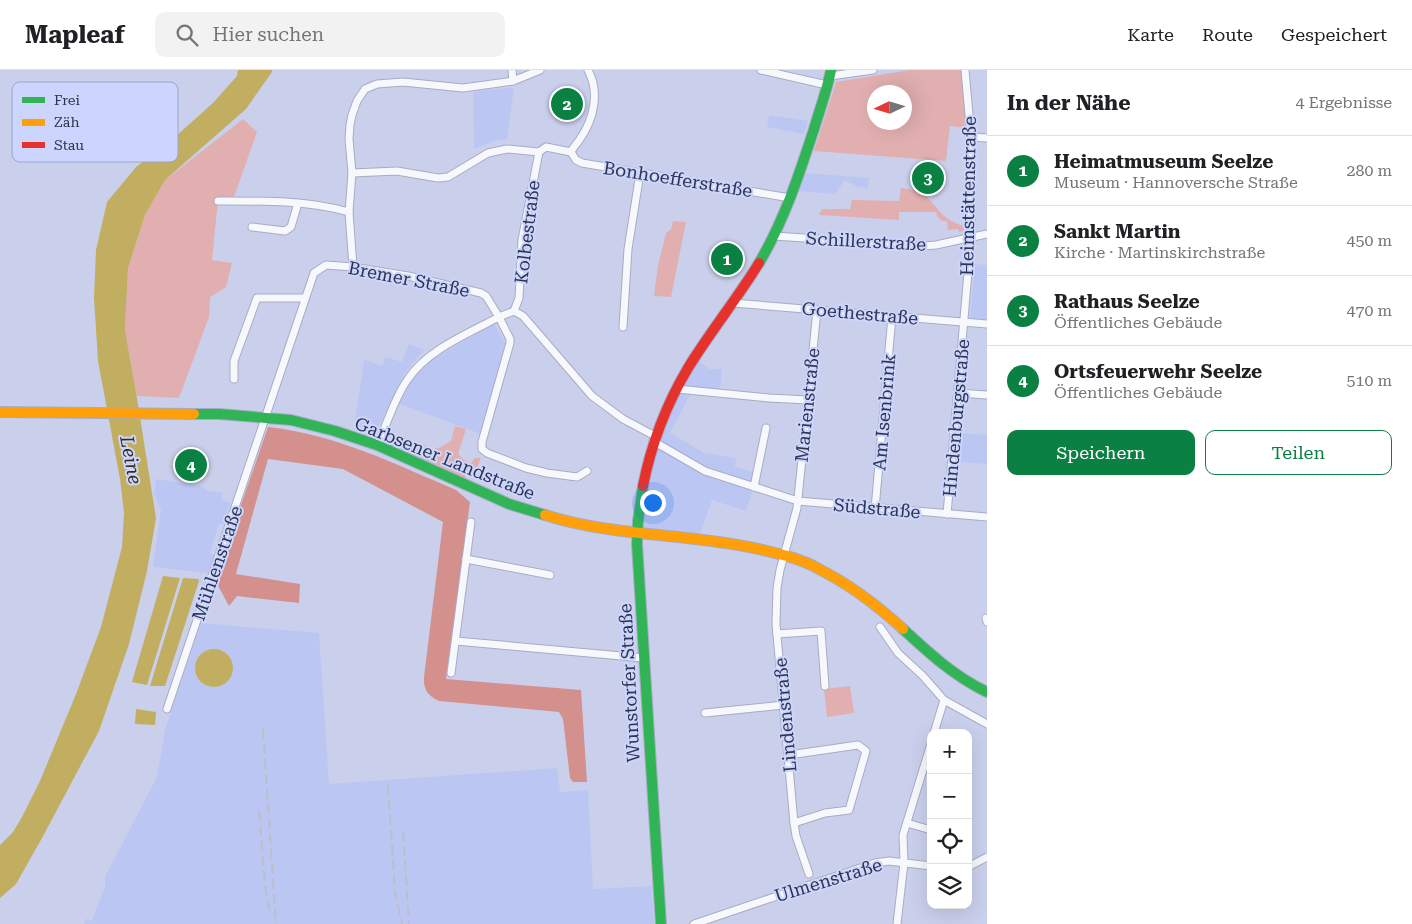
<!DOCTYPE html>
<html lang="de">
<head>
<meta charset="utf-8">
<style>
  body { margin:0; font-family:"Roboto Serif",serif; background:#f2f2f2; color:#202124 }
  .controls { position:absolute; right:15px; bottom:15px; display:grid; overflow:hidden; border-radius:10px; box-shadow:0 5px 20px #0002 }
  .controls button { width:45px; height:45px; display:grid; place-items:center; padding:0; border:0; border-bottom:1px solid #e0e0e0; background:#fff; color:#202124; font:25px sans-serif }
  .compass { position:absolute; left:867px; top:15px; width:45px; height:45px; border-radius:50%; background:#fff; box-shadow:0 5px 20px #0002; rotate:266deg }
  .you { position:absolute; left:652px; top:432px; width:18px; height:18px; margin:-12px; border:4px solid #fff; border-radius:50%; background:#1a73e8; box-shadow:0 0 0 8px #1a73e833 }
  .badge { display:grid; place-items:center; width:32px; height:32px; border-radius:50%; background:#0b8043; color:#fff; font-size:16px; font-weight:700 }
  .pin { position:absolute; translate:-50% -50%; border:2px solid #fff; box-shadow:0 1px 5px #0006 }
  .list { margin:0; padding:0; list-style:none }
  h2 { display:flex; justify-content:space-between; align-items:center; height:65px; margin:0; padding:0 20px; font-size:21px }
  h2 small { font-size:16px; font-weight:400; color:#757577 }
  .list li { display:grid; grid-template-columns:32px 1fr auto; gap:15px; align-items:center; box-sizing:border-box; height:70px; padding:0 20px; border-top:1px solid #e0e0e0 }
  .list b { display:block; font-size:19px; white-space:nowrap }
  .list p { margin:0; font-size:16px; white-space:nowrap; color:#757577 }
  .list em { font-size:16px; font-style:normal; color:#757577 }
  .actions { display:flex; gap:10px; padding:15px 20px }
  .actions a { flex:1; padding:11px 0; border:1px solid #0b8043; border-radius:10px; text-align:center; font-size:18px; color:#0b8043 }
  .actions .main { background:#0b8043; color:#fff }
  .icon { flex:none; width:28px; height:28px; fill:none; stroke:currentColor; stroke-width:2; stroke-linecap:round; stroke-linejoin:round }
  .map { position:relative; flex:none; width:987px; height:854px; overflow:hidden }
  header { display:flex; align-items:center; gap:30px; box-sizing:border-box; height:70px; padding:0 25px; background:#fff; border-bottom:1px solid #e0e0e0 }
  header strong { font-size:24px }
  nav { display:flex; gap:28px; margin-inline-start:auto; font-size:18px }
  .search { width:350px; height:45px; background:#f2f2f2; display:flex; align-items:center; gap:12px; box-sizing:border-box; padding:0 18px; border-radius:10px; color:#757577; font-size:19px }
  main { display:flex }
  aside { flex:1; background:#fff }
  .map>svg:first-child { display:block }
  .built { fill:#bcc6f2 }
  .green { fill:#e1afb0; fill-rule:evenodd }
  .forest { fill:#d4908c }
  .water { fill:#c1ae61 }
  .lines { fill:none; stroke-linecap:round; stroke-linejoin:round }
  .street-casing { stroke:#a7acc4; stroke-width:9 }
  .fast-casing { stroke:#a7acc4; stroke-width:12 }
  .slow-casing { stroke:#a7acc4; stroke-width:12 }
  .jam-casing { stroke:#a7acc4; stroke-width:12 }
  .street { stroke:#f7f8fc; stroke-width:7 }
  .fast { stroke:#30b455; stroke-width:10 }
  .slow { stroke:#ff9f0a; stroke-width:10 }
  .jam { stroke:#e5322d; stroke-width:10 }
  .rail { stroke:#bdbfc7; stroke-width:2; stroke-dasharray:10 5; stroke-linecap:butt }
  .labels { text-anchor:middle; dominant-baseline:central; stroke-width:4; stroke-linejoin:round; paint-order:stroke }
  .street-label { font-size:18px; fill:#2f344e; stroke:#cbd5fd }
  .water-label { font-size:19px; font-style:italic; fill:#362f17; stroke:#cbd5fd }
  .key { fill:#cbd5fd; stroke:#9ca5c8; stroke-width:1 }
  .key-label { font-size:14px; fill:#2f344e }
</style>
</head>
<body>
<header>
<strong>Mapleaf</strong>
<div class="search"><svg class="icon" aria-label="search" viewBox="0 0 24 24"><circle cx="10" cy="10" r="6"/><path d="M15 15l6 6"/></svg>Hier suchen</div>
<nav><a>Karte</a><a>Route</a><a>Gespeichert</a></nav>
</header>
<main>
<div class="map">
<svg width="987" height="854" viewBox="0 0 987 854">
  <rect width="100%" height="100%" fill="#cad0ec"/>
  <g class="built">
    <polygon points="506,18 514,18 507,69 497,70 474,79 473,22"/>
    <polygon points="769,45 808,51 804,64 767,57"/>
    <polygon points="804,103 869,108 868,118 858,117 845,110 835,124 798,121"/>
    <polygon points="975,194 987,195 987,251 970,250"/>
    <polygon points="494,254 506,275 481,364 400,334 411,311 428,292"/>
    <polygon points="409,274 424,280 412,294 403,306 382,351 375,361 354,356 364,290 383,296 385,287 402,292"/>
    <polygon points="695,288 709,299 722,299 720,320 693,319 670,363 704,383 736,388 735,397 754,402 751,415 753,418 746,441 712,430 700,464 637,458 649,388"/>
    <polygon points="960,363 987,365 987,394 958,392"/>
    <polygon points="156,409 202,416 208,421 223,423 221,430 230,433 223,455 219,454 210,483 214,485 208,503 153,497 161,439 154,424"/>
    <polygon points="201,553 319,563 329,714 557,698 560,722 588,720 593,819 652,816 654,854 84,854 87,848 91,852 105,817 105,807 157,707 165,660"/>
  </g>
  <g class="green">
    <path d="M 910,0 L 962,0 L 967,58 L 950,56 L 946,91 L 814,81 L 836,12 ZM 874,22 L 904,22 L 904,52 L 874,52 Z"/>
    <polygon points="243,49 257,62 234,127 218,130 212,190 232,193 226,217 210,227 209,247 179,328 137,326 125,260 128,198 145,145 165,110"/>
    <path d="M 901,118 C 906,119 912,119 917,121 C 936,129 937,149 964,156 L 964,161 L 959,162 L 958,159 L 948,160 L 947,151 L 942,151 L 937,146 L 936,142 L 899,142 L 899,150 L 819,145 L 822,139 L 850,139 L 852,130 L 899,131 Z"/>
    <polygon points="673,151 686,152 671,227 654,226 658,195 666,163 671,159"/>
    <polygon points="455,356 466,359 458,384 464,390 471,393 475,388 481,388 474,404 467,402 465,408 402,379 397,372 398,364 433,379 441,377 451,371"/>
    <polygon points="850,616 854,643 827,647 824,619"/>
  </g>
  <path class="forest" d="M 268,357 C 335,364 395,394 456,420 L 470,432 L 446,609 L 581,620 L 587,712 L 573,712 L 570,708 L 563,649 L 559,642 L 439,631 C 428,626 423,619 424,607 L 443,452 L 343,399 L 268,389 L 236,504 L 300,514 L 299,533 L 237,526 L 229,536 L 215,510 Z"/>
  <g class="water">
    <polygon points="238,0 272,0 272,2 246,39 165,110 145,145 128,198 125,260 136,322 156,448 147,501 129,574 99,661 42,768 16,814 0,828 0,775 13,762 22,747 40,711 76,624 101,557 122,477 124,443 120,409 98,291 94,228 96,180 107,132 136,97 175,67 214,32 237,6"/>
    <polygon points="163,506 180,508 147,615 132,612"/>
    <polygon points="183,508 198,509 199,511 165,616 150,616"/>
    <circle cx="214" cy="598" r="19"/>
    <polygon points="136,639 156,642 155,655 135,654"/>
  </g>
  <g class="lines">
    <g class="street-casing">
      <g id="street">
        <polyline points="512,0 513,11"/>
        <polyline points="761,0 827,15"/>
        <polyline points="830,6 873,0"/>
        <polyline points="971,67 987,68"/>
        <polyline points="571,82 576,90 582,93 790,128"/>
        <path d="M 571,82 C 573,77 577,74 580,69 C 594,49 600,22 588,0"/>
        <polyline points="352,103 397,101 438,108 448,107 488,83 507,79 539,82 546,77 571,82"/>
        <path d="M 218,131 C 262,131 307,130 349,142"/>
        <polyline points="252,157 285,161 291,157 298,133"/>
        <polyline points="774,166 923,176 936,175 987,164"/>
        <polyline points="353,197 349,142 352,103 349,69 350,55 352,45 357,31 365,19 377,14 403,12 463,18 513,11 540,0"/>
        <polyline points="733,233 987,254"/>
        <polyline points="514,241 519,228 522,170 539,82"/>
        <polyline points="623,257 628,179 640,103"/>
        <polyline points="234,309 234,291 257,228 304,228"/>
        <polyline points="677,319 769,328 808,330"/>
        <polyline points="958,323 987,325"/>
        <polyline points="653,371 705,401 798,431 987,447"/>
        <path d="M 377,375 C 388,353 394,328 408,309 C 427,280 469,263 499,247 L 510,269 L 510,273 L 482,372 L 482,379 L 487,383 L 526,398 L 547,403 L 577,407 L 587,401"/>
        <polyline points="754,417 766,358"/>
        <polyline points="875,439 892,246"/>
        <polyline points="947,444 971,168 971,67 965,0"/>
        <polyline points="466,489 550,505"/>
        <polyline points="986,548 987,552"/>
        <polyline points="880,557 898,583 923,606 944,630 987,654"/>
        <polyline points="777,564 821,561 825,616"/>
        <polyline points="456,571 644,588"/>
        <polyline points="451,603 471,452"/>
        <polyline points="167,639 314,203 326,195 353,197 408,206 481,223 486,226 499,247 514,241 523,246 592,326 623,349 655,366"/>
        <polyline points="705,643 783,635"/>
        <polyline points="934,663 944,630"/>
        <polyline points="789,685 858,675 866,681 849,740 825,743 794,753"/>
        <polyline points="907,753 931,760"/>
        <polyline points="968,797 987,787"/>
        <polyline points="809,804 796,766 794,753 776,554 777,518 780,500 797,438 817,240"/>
        <polyline points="694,854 875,793 889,791 931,796"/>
        <polyline points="897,854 904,793 903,765 931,674"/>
      </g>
    </g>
    <g class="fast-casing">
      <g id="fast">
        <path d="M 759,193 C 784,151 799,105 814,59 C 820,39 827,20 831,0"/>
        <polyline points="194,344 219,344 291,350 335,361 377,375 509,434 545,445"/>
        <polyline points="643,416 638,451 637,474 661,854"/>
        <path d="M 903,559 C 929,583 955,607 987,622"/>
      </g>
    </g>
    <g class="slow-casing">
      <g id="slow">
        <polyline points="0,342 194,344"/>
        <path d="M 545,445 C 614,467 688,463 759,479 C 779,484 799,488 817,498 C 849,514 877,535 903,559"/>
      </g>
    </g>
    <g class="jam-casing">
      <path id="jam" d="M 643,416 C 651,375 666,335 688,298 C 710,262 737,229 759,193"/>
    </g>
    <use href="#street" class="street"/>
    <use href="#fast" class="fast"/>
    <use href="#slow" class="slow"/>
    <use href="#jam" class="jam"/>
    <g class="rail">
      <polyline points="263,659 276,854"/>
      <polyline points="388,715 395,823 402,854"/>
      <polyline points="259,741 265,817 270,843"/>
      <polyline points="403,761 409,854"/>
    </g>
  </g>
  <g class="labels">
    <g class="street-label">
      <text transform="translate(678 109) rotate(9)">Bonhoefferstraße</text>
      <text transform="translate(968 126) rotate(-89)">Heimstättenstraße</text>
      <text transform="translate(527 162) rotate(-83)">Kolbestraße</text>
      <text transform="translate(866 171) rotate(3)">Schillerstraße</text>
      <text transform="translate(409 209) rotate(11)">Bremer Straße</text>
      <text transform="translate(860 243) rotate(5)">Goethestraße</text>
      <text transform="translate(807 335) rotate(-84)">Marienstraße</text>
      <text transform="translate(884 342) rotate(-85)">Am Isenbrink</text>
      <text transform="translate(956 348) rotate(-85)">Hindenburgstraße</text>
      <text transform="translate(445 388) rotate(22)">Garbsener Landstraße</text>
      <text transform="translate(877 438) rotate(5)">Südstraße</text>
      <text transform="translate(217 493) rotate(-71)">Mühlenstraße</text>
      <text transform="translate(629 613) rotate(-93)">Wunstorfer Straße</text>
      <text transform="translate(785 645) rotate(-95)">Lindenstraße</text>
      <text transform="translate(828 810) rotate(-17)">Ulmenstraße</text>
    </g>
    <g class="water-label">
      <text transform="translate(131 390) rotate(79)">Leine</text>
    </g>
  </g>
  <rect x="12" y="12" width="166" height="80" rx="8" class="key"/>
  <rect x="22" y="27" width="23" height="6" fill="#30b455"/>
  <rect x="22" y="49" width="23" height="7" fill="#ff9f0a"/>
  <rect x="22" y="72" width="23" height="6" fill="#e5322d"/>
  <g class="key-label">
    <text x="54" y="35">Frei</text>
    <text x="54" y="57">Zäh</text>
    <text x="54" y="80">Stau</text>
  </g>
</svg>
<div class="controls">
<button>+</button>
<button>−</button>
<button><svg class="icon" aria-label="locate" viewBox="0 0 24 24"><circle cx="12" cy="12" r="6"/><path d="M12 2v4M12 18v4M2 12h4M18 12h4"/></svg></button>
<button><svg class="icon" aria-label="layers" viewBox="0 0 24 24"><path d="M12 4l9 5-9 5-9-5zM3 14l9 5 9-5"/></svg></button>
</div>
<svg class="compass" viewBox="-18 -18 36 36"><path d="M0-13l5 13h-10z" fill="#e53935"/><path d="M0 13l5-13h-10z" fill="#757577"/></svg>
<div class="you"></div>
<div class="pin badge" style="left:727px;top:189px">1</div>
<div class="pin badge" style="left:567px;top:34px">2</div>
<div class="pin badge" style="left:928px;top:108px">3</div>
<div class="pin badge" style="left:191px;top:395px">4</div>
</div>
<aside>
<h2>In der Nähe<small>4 Ergebnisse</small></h2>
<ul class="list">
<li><span class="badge">1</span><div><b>Heimatmuseum Seelze</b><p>Museum · Hannoversche Straße</p></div><em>280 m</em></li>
<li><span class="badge">2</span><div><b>Sankt Martin</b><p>Kirche · Martinskirchstraße</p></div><em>450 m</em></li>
<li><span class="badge">3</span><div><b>Rathaus Seelze</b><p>Öffentliches Gebäude</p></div><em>470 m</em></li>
<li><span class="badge">4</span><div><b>Ortsfeuerwehr Seelze</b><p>Öffentliches Gebäude</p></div><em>510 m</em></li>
</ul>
<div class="actions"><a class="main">Speichern</a><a>Teilen</a></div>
</aside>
</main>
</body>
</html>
